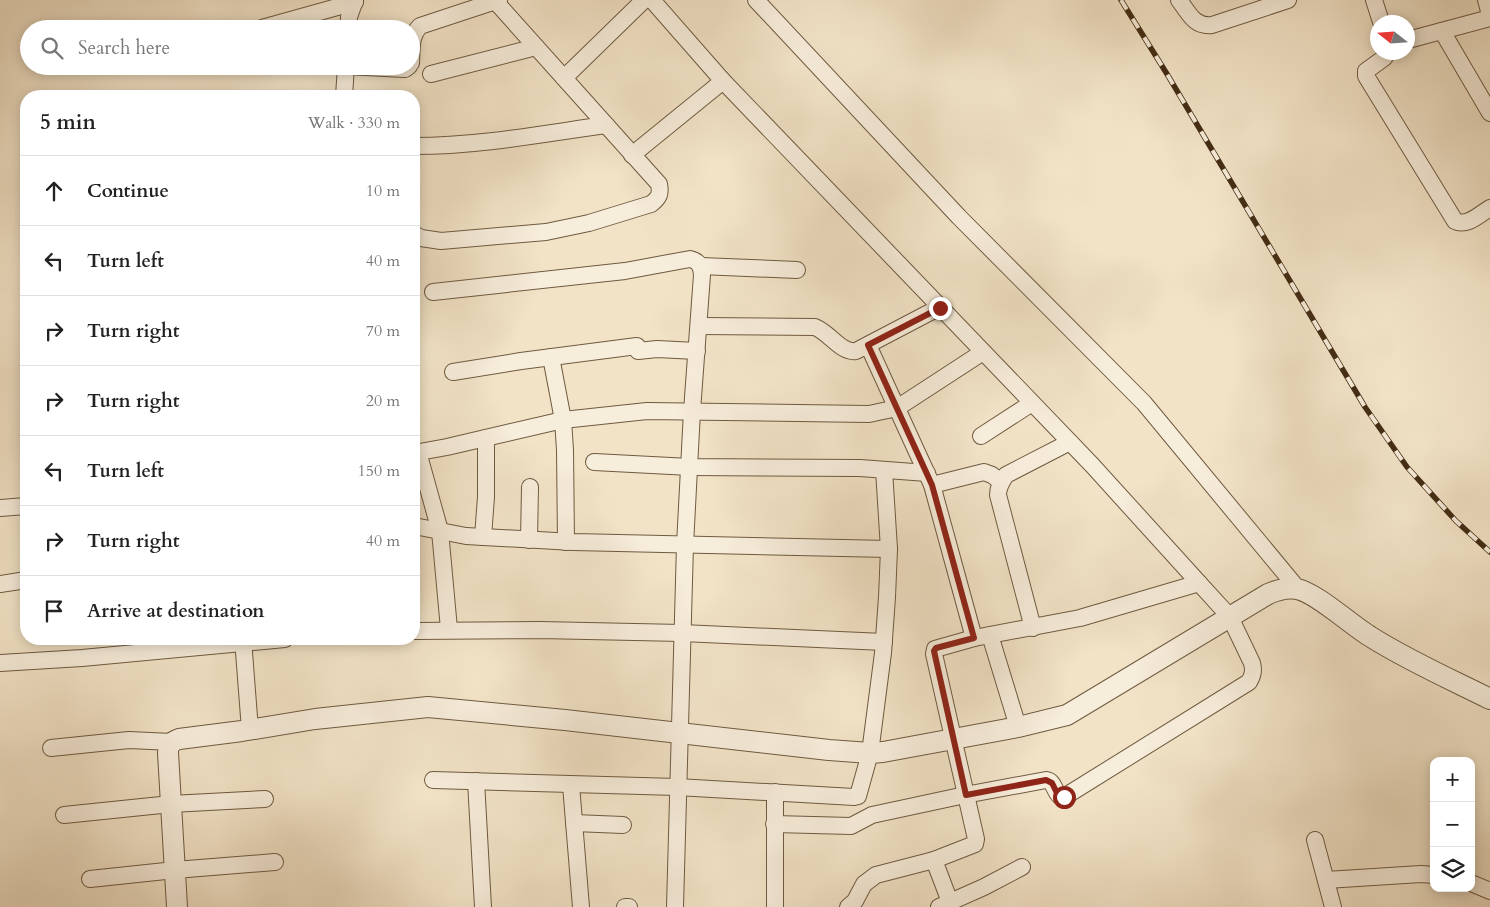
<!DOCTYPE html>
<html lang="en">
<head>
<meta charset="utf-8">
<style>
  body { margin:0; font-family:Cardo,serif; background:#f6f6f6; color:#222 }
  .controls { position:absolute; right:15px; bottom:15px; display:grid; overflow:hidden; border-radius:10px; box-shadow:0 2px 12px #0003 }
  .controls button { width:45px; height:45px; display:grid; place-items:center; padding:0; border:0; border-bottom:1px solid #e0e0e0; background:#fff; color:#222; font:25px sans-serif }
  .compass { position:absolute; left:1370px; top:15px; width:45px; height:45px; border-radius:50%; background:#fff; box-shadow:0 2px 12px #0003; rotate:287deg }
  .stop { position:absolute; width:15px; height:15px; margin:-11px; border:4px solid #8f2418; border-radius:50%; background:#fff }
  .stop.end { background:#8f2418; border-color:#fff; box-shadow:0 1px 5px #0008 }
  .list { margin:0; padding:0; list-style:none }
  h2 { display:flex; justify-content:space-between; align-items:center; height:65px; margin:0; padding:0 20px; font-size:21px }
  h2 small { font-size:16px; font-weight:400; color:#767676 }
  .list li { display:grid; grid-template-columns:32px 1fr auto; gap:15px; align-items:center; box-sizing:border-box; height:70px; padding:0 20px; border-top:1px solid #e0e0e0 }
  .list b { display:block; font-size:19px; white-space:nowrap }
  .list em { font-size:16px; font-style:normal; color:#767676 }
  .icon { flex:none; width:28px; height:28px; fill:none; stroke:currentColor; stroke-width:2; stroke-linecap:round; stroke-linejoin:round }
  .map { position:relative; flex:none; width:1490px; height:907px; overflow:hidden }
  .search { position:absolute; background:#fff; box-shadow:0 2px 12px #0003; left:20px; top:20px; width:400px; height:55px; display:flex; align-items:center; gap:12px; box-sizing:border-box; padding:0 18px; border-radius:28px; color:#767676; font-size:19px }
  .panel { position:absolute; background:#fff; box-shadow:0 2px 12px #0003; left:20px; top:90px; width:400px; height:555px; border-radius:20px }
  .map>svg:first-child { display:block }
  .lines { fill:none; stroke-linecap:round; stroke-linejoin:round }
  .minor-casing { stroke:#6f5a40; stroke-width:18 }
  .tertiary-casing { stroke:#6f5a40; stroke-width:22 }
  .minor { stroke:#f7eddb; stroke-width:16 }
  .tertiary { stroke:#f7eddb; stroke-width:20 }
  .rail-casing { stroke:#432c13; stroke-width:5.5 }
  .rail { stroke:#f7eddb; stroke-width:4; stroke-dasharray:11; stroke-linecap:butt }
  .route { stroke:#8f2418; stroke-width:6 }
</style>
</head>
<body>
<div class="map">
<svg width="1490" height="907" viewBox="0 0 1490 907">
  <rect width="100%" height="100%" fill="#f2e3c7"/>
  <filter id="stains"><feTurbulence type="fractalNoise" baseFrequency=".004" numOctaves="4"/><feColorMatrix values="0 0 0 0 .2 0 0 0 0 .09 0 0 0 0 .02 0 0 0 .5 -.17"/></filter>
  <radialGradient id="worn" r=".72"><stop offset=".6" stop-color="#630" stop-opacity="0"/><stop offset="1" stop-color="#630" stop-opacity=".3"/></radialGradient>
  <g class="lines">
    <g class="minor-casing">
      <g id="minor">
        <path d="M 652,0 L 723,81 L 1092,465 L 1199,583 L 1230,617 L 1252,663 C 1254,671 1253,675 1249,682 L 1064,797 L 1061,797 C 1054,793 1055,781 1046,780 L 965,795 L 872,815 L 851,826 L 774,824"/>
        <polyline points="756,0 959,217 1144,403 1298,589"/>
        <path d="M 1179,0 C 1189,13 1194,27 1212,25 L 1288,0"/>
        <polyline points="1374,0 1381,22"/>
        <polyline points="1486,0 1490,15"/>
        <polyline points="262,28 355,2"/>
        <polyline points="348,29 349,17 355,0"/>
        <polyline points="1442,31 1490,113"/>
        <polyline points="1408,40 1490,18"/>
        <path d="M 1388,52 L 1384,58 L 1366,71 L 1366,76 L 1455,221 C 1467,227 1480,214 1490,208"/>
        <path d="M 411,63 C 412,50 410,36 420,26 L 499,0"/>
        <polyline points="346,66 405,69 409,66"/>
        <polyline points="431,74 536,47"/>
        <polyline points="564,78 644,0"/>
        <polyline points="344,96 346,66"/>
        <path d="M 414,146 C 478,146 542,134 606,125"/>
        <polyline points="632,155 723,81"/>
        <path d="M 414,234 L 421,238 L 441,241 L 546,232 L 589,223 L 651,204 C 659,198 661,194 659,184 L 496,2"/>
        <polyline points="701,266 797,270"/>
        <path d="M 433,292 L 625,271 L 690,259 C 699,261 701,266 702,275 L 692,411 L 685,545 L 675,907"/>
        <path d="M 699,326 L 815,327 C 831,334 841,353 856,351 L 940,307"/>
        <polyline points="868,345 932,485 974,638"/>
        <polyline points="638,351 657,349 697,351"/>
        <polyline points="551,357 563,420 565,450 566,542"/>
        <polyline points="453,372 521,361 637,346"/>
        <polyline points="981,436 1032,403"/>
        <polyline points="418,452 440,531 449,629"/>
        <polyline points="414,453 447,447 563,420 647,411 869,414 897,408 983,352"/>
        <polyline points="594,462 690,467 860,468 927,473"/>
        <polyline points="932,485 984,472 992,475 1001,482"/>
        <polyline points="0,508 26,506"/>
        <polyline points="414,526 466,536 573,542 889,549"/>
        <polyline points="483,537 486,497 486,438"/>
        <polyline points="529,540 530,487"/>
        <polyline points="0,584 26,580"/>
        <path d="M 1033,628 L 998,495 C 998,487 1001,482 1006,475 L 1070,442"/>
        <polyline points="414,631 540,630 682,633 884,642"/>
        <polyline points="990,635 1018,727"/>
        <polyline points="243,639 250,730"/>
        <polyline points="0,663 82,658 285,639"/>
        <polyline points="51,748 129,740 172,742"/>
        <polyline points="433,780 677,787 854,797 858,796 870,753 883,653 887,597 889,549 884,470"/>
        <polyline points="476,781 483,907"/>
        <polyline points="571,785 581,907"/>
        <polyline points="775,792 775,907"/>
        <polyline points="64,815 171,804 265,799"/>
        <polyline points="574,823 623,825"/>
        <polyline points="1315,840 1333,907"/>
        <polyline points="934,860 950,902"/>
        <polyline points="90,879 175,870 275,862"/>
        <polyline points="1326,880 1421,874 1434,875"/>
        <polyline points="1471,883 1490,891"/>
        <polyline points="625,907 629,907"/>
        <polyline points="848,907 855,901 864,884 876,875 934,860 975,844 976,839 934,654 935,649 974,638 1080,618 1199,583"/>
        <polyline points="939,907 984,887 1022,867"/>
      </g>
    </g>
    <g class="tertiary-casing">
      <path id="tertiary" d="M 177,907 L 168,753 C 168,745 171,742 179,739 L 242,731 L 315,719 L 428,707 L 565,720 L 829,750 L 870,753 L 883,752 L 1018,727 L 1067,715 L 1268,594 C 1277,590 1287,587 1297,589 C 1317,593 1352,626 1371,637 C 1409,661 1450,679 1490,699"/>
    </g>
    <use href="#minor" class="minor"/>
    <use href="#tertiary" class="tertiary"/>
    <g class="rail-casing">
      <polyline id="rail" points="1121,0 1167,74 1365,407 1407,467 1456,521 1490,552"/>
    </g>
    <use href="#rail" class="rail"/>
  </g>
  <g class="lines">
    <polyline class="route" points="940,308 868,345 932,485 974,638 936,648 934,651 966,795 1046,780 1052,783 1058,795 1064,797"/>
  </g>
  <rect width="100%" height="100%" filter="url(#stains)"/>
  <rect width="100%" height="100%" fill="url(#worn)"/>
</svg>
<div class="controls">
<button>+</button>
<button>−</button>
<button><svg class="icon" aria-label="layers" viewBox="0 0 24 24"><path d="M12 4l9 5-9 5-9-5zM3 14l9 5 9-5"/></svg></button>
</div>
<svg class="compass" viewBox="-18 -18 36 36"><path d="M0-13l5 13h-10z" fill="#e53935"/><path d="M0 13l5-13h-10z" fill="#767676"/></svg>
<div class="stop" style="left:1064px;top:797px"></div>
<div class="stop end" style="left:940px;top:308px"></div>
<div class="search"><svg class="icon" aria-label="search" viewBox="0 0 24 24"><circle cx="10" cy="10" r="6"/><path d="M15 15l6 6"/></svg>Search here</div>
<section class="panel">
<h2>5 min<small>Walk · 330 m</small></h2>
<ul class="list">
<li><svg class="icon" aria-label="ahead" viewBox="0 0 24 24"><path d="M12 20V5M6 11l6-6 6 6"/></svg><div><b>Continue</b></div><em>10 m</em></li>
<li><svg class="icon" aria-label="left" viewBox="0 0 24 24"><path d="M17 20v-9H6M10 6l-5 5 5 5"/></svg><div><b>Turn left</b></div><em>40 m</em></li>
<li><svg class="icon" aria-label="right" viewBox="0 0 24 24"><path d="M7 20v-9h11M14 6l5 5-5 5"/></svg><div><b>Turn right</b></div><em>70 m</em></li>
<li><svg class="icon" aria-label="right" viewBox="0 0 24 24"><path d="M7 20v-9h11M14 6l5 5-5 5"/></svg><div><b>Turn right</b></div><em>20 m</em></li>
<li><svg class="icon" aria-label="left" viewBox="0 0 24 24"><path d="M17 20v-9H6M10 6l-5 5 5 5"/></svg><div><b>Turn left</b></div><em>150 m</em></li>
<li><svg class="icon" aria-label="right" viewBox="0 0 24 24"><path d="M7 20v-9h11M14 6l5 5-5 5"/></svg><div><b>Turn right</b></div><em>40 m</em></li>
<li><svg class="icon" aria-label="arrive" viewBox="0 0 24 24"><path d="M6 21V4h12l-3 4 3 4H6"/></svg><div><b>Arrive at destination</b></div></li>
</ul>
</section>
</div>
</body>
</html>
